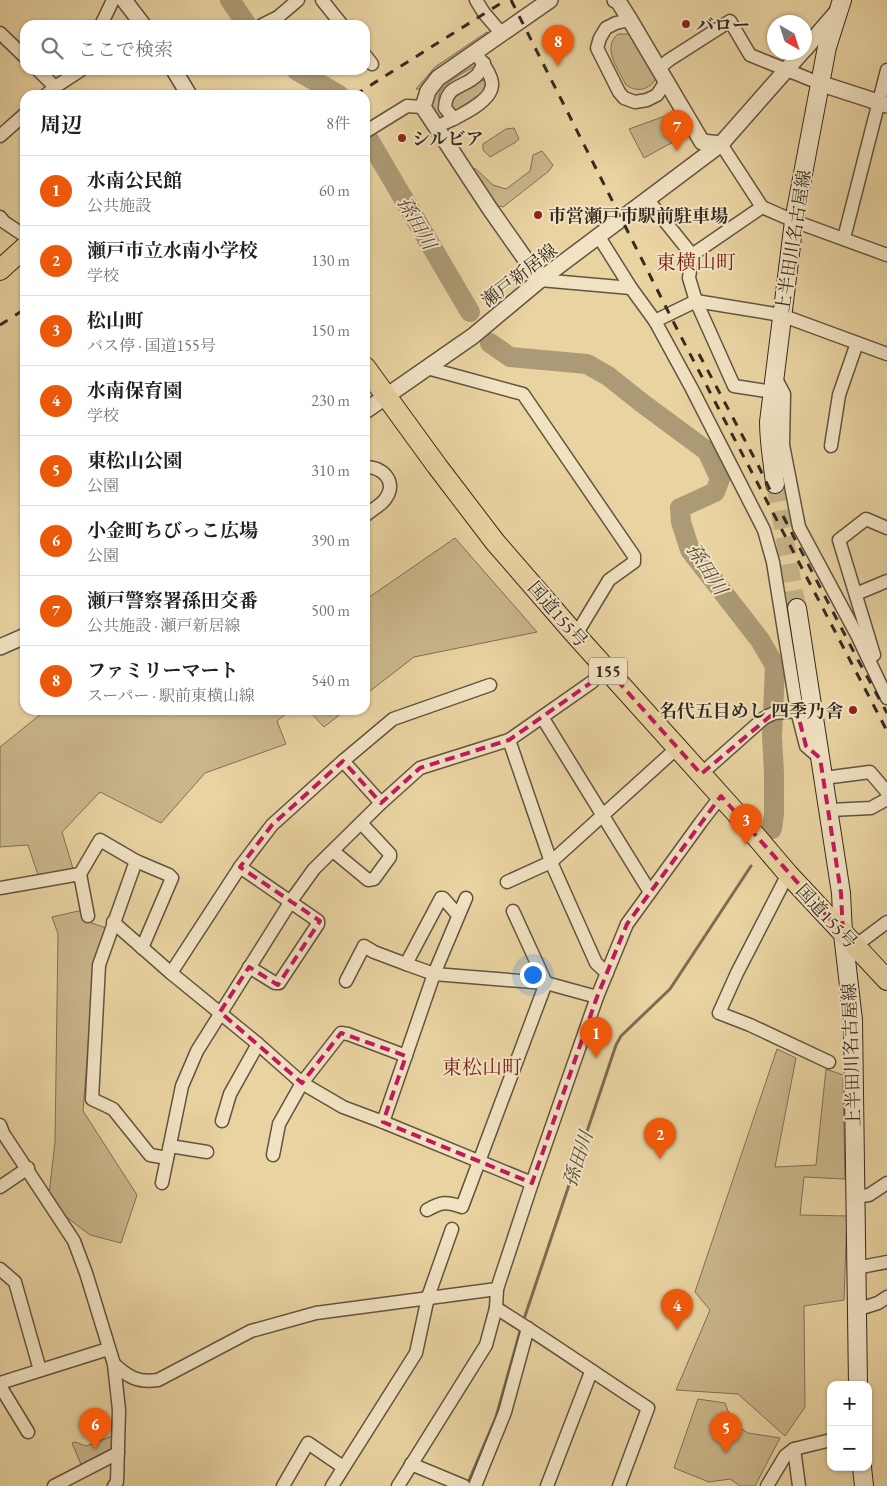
<!DOCTYPE html>
<html lang="ja">
<head>
<meta charset="utf-8">
<style>
  body { margin:0; font-family:"EB Garamond","Noto Serif JP",serif; background:#f6f6f6; color:#202124 }
  .controls { position:absolute; right:15px; bottom:15px; display:grid; overflow:hidden; border-radius:10px; box-shadow:0 1px 4px #0004 }
  .controls button { width:45px; height:45px; display:grid; place-items:center; padding:0; border:0; border-bottom:1px solid #e0e0e0; background:#fff; color:#202124; font:25px sans-serif }
  .compass { position:absolute; left:767px; top:15px; width:45px; height:45px; border-radius:50%; background:#fff; box-shadow:0 1px 4px #0004; rotate:141deg }
  .you { position:absolute; left:532px; top:974px; width:18px; height:18px; margin:-12px; border:4px solid #fff; border-radius:50%; background:#1a73e8; box-shadow:0 0 0 8px #1a73e833 }
  .badge { display:grid; place-items:center; width:32px; height:32px; border-radius:50%; background:#ea580c; color:#fff; font-size:16px; font-weight:700 }
  .pin { position:absolute; translate:-50% -41px; filter:drop-shadow(0 1px 2px #0008) }
  .pin::after { content:''; position:absolute; top:26px; width:18px; height:15px; background:inherit; clip-path:polygon(0 0,100% 0,50% 100%) }
  .list { margin:0; padding:0; list-style:none }
  h2 { display:flex; justify-content:space-between; align-items:center; height:65px; margin:0; padding:0 20px; font-size:21px }
  h2 small { font-size:16px; font-weight:400; color:#757577 }
  .list li { display:grid; grid-template-columns:32px 1fr auto; gap:15px; align-items:center; box-sizing:border-box; height:70px; padding:0 20px; border-top:1px solid #e0e0e0 }
  .list b { display:block; font-size:19px; white-space:nowrap }
  .list p { margin:0; font-size:16px; white-space:nowrap; color:#757577 }
  .list em { font-size:16px; font-style:normal; color:#757577 }
  .icon { flex:none; width:28px; height:28px; fill:none; stroke:currentColor; stroke-width:2; stroke-linecap:round; stroke-linejoin:round }
  .map { position:relative; flex:none; width:887px; height:1486px; overflow:hidden }
  .search { position:absolute; background:#fff; box-shadow:0 1px 4px #0004; left:20px; top:20px; width:350px; height:55px; display:flex; align-items:center; gap:12px; box-sizing:border-box; padding:0 18px; border-radius:15px; color:#757577; font-size:19px }
  .panel { position:absolute; background:#fff; box-shadow:0 1px 4px #0004; left:20px; top:90px; width:350px; height:625px; border-radius:15px }
  .map>svg:first-child { display:block }
  .green { fill:#cab68b; stroke:#7f7056 }
  .lines { fill:none; stroke-linecap:round; stroke-linejoin:round }
  .stream { stroke:#7b6d53; stroke-width:3 }
  .river { stroke:#ab9a75; stroke-width:20 }
  .secondary-tunnel { stroke:#c5b187; stroke-width:18; stroke-dasharray:18 9; stroke-linecap:butt }
  .minor-casing { stroke:#615441; stroke-width:15 }
  .tertiary-casing { stroke:#615441; stroke-width:18 }
  .secondary-casing { stroke:#342a21; stroke-width:20 }
  .trunk-casing { stroke:#342a21; stroke-width:22 }
  .minor { stroke:#f1e2c2; stroke-width:12 }
  .tertiary { stroke:#f1e2c2; stroke-width:15 }
  .secondary { stroke:#f1e2c2; stroke-width:18 }
  .trunk { stroke:#e9d3a1; stroke-width:20 }
  .rail { stroke:#342a21; stroke-width:3; stroke-dasharray:9 9; stroke-linecap:butt }
  .marked { fill:none; stroke:#c2185b; stroke-width:4; stroke-dasharray:10 6; stroke-linejoin:round }
  .poi-dot { fill:#8f2418; stroke:#f1e2c2; stroke-width:2 }
  .labels { text-anchor:middle; dominant-baseline:central; stroke-width:4; stroke-linejoin:round; paint-order:stroke }
  .shield { fill:#f1e2c2; stroke:#6d6151; stroke-width:1 }
  .shield-label { font-size:16px; font-weight:bold; fill:#342a21 }
  .poi-label { font-size:18px; font-weight:bold; fill:#342a21; stroke:#f1e2c2; text-anchor:start }
  .street-label { font-size:18px; fill:#342a21; stroke:#f1e2c2 }
  .water-label { font-size:19px; font-style:italic; fill:#584c3a; stroke:#f1e2c2 }
  .quarter-label { font-size:20px; fill:#7a1f14; stroke:#f1e2c2 }
</style>
</head>
<body>
<div class="map">
<svg width="887" height="1486" viewBox="0 0 887 1486">
  <rect width="100%" height="100%" fill="#e9d3a1"/>
  <filter id="stains"><feTurbulence type="fractalNoise" baseFrequency=".004" numOctaves="4"/><feColorMatrix values="0 0 0 0 .2 0 0 0 0 .09 0 0 0 0 .02 0 0 0 .5 -.17"/></filter>
  <radialGradient id="worn" r=".72"><stop offset=".6" stop-color="#630" stop-opacity="0"/><stop offset="1" stop-color="#630" stop-opacity=".3"/></radialGradient>
  <g class="green">
    <polygon points="487,32 490,37 425,89 416,89 435,67"/>
    <path d="M 618,34 L 629,34 L 634,36 L 656,78 C 650,90 637,93 626,85 C 619,70 601,48 618,34 Z"/>
    <path d="M 474,60 L 478,64 C 468,71 440,84 439,96 C 438,104 445,111 441,119 L 437,118 C 413,91 455,73 474,60 Z"/>
    <polygon points="483,80 486,82 483,91 480,94 456,110 451,109 452,99"/>
    <polygon points="665,116 673,119 684,136 644,158 629,129"/>
    <polygon points="514,128 519,139 516,142 490,157 483,150 483,144 506,129"/>
    <polygon points="542,151 553,165 549,171 503,207 495,205 470,168 476,169 493,185 506,189 530,171 533,155"/>
    <polygon points="455,538 537,632 414,657 365,695 365,600"/>
    <polygon points="46,710 291,710 277,721 286,744 205,773 161,823 100,792 62,832 89,922 106,928 94,967 83,1111 137,1195 121,1243 90,1235 48,1203 55,1142 58,934 52,917 83,910 71,870 38,875 28,845 0,847 0,747"/>
    <polygon points="308,710 346,710 324,727"/>
    <polygon points="777,1049 796,1058 775,1167 816,1165 826,1069 843,1075 845,1179 804,1177 800,1215 847,1216 844,1300 804,1306 805,1407 785,1436 738,1394 676,1390 710,1310 695,1292"/>
    <polygon points="698,1399 725,1403 733,1424 748,1433 780,1438 755,1486 740,1486 730,1479 709,1482 674,1468"/>
    <polygon points="115,1435 115,1452 82,1467 72,1443 75,1442 86,1446"/>
  </g>
  <g class="lines">
    <g class="stream">
      <polyline points="523,1322 616,1045 621,1036 670,989 751,866"/>
      <polyline points="467,1485 496,1417 521,1328"/>
    </g>
    <g class="river">
      <polyline points="230,0 247,25"/>
      <polyline points="296,70 339,95"/>
      <polyline points="365,133 470,312"/>
      <polyline points="490,343 510,357 587,364 608,376 642,403 707,451 720,479 715,492 680,508 681,522 690,550 760,640 775,666 772,737 774,773 774,814 772,829"/>
    </g>
    <polyline class="secondary-tunnel" points="775,484 797,608"/>
    <g class="minor-casing">
      <g id="minor">
        <polyline points="322,0 342,25"/>
        <polyline points="476,0 484,13 502,34"/>
        <polyline points="630,20 616,23 606,28 600,38 597,48 619,92 624,98 635,102 647,100 657,95 666,81"/>
        <polyline points="101,25 113,0"/>
        <polyline points="262,25 278,17 298,0"/>
        <polyline points="0,33 25,57"/>
        <polyline points="365,55 372,64"/>
        <polyline points="659,68 669,60 730,21 750,55 819,83"/>
        <polyline points="38,70 55,87"/>
        <polyline points="46,95 55,87 81,70"/>
        <path d="M 454,119 L 445,108 C 446,83 465,89 478,74 C 480,71 482,67 484,63"/>
        <path d="M 436,127 C 451,120 494,103 492,83 C 491,74 481,60 475,53"/>
        <polyline points="365,132 407,106 423,107"/>
        <polyline points="0,136 25,114"/>
        <polyline points="721,144 762,207 794,221 887,255"/>
        <polyline points="648,200 692,255"/>
        <polyline points="762,207 692,255 689,278 696,301 734,386 773,392"/>
        <polyline points="0,217 4,222 25,236"/>
        <polyline points="599,237 631,288 655,321 692,389 764,530 773,562 797,711 806,746 820,758"/>
        <polyline points="844,238 887,70"/>
        <polyline points="540,280 631,288"/>
        <polyline points="655,321 696,301 781,315 887,354"/>
        <polyline points="427,368 523,394 634,556 634,562 609,580 580,628 573,632"/>
        <polyline points="775,377 784,394 783,445 799,527 857,635 887,698"/>
        <polyline points="831,446 839,395 857,343"/>
        <path d="M 365,467 C 381,466 398,481 386,498 C 382,505 371,510 365,516"/>
        <polyline points="856,594 887,581"/>
        <polyline points="874,655 839,540 866,519 887,528"/>
        <polyline points="542,717 650,892"/>
        <polyline points="509,740 551,862 596,963 607,973"/>
        <polyline points="343,761 393,719 490,685"/>
        <polyline points="701,774 764,718 774,713 797,711"/>
        <polyline points="824,778 870,772 887,792"/>
        <polyline points="830,810 871,808 887,799"/>
        <polyline points="333,851 368,880 374,879 390,857 390,854 361,823"/>
        <polyline points="136,861 169,875 172,878 142,948"/>
        <polyline points="240,867 318,921 318,924 279,983 275,983 249,967"/>
        <polyline points="80,874 100,840 136,861 99,965 92,1099 113,1109 150,1155 167,1158"/>
        <polyline points="788,874 737,973 719,1013 750,1025 829,1062"/>
        <polyline points="507,882 551,862 677,748"/>
        <polyline points="0,888 80,874 88,916"/>
        <polyline points="458,915 443,898 441,898 406,964 434,974 546,983 597,997"/>
        <polyline points="113,922 171,973 258,1044 302,1083 343,1107 383,1122 532,1183"/>
        <polyline points="855,946 887,922"/>
        <polyline points="171,973 240,867 272,825 343,761 381,803"/>
        <polyline points="346,981 364,946 374,952 406,964"/>
        <polyline points="222,1121 230,1094 258,1044"/>
        <polyline points="383,1122 434,974 466,898"/>
        <polyline points="0,1125 3,1133 74,1241 86,1273 114,1364 119,1410 117,1482 114,1486"/>
        <polyline points="170,1146 207,1152"/>
        <polyline points="273,1155 279,1124 302,1083 341,1033 348,1034 406,1056"/>
        <polyline points="162,1183 182,1086 197,1051 291,901 314,869 381,803 420,768 509,740 592,682 606,668"/>
        <polyline points="0,1187 28,1168"/>
        <polyline points="854,1197 869,1195 887,1183"/>
        <path d="M 427,1210 C 441,1202 446,1201 462,1207 L 546,983 L 513,911"/>
        <polyline points="856,1268 887,1262"/>
        <polyline points="0,1269 15,1282 40,1370"/>
        <path d="M 496,1308 C 548,1340 597,1375 648,1408 L 619,1486"/>
        <polyline points="856,1310 878,1303 887,1297"/>
        <path d="M 114,1364 C 128,1377 138,1383 158,1380 L 251,1331 L 316,1313 L 497,1289"/>
        <polyline points="0,1383 108,1349"/>
        <polyline points="0,1386 28,1432"/>
        <polyline points="794,1449 799,1486"/>
        <polyline points="411,1464 464,1486"/>
        <polyline points="54,1486 118,1453"/>
        <polyline points="283,1486 308,1443 343,1467"/>
        <polyline points="332,1486 416,1353 428,1297 452,1229"/>
        <polyline points="398,1486 486,1345 496,1308 497,1289 532,1183 597,997 627,924 701,822 721,796"/>
        <polyline points="475,1486 505,1412 528,1328"/>
        <polyline points="547,1486 591,1372"/>
        <polyline points="767,1486 785,1456 794,1449 831,1440"/>
      </g>
    </g>
    <g class="tertiary-casing">
      <g id="tertiary">
        <polyline points="124,0 143,25"/>
        <polyline points="615,0 618,1 630,20 702,142 721,144"/>
        <polyline points="804,50 837,12"/>
        <polyline points="174,70 189,95"/>
        <polyline points="819,83 887,105"/>
        <polyline points="540,280 490,209 423,107 428,91 438,78 550,0"/>
        <polyline points="365,411 473,336 540,280 721,144 802,52"/>
        <polyline points="0,647 25,636"/>
      </g>
    </g>
    <g class="secondary-casing">
      <g id="secondary">
        <path d="M 775,484 C 773,463 769,443 769,422 L 794,221 L 827,47 L 842,0"/>
        <polyline points="797,608 841,893 843,934 853,1020 858,1385"/>
        <polyline points="862,1467 864,1486"/>
      </g>
    </g>
    <g class="trunk-casing">
      <g id="trunk">
        <polyline points="0,270 25,247"/>
        <polyline points="365,367 437,466 495,542 573,632 737,814 788,874 887,980"/>
      </g>
    </g>
    <use href="#minor" class="minor"/>
    <use href="#tertiary" class="tertiary"/>
    <use href="#secondary" class="secondary"/>
    <use href="#trunk" class="trunk"/>
    <g class="rail">
      <polyline points="511,0 677,329 887,731"/>
      <polyline points="355,95 506,0"/>
      <polyline points="0,325 25,309"/>
      <polyline points="699,354 758,465 773,496"/>
      <polyline points="783,516 858,660 887,713"/>
    </g>
  </g>
  <path class="marked" d="M 606,668 L 701,774 L 774,713 L 797,711 L 806,746 L 820,758 L 841,893 L 843,934 L 721,796 L 627,924 L 597,997 L 532,1183 L 383,1122 L 406,1056 L 341,1033 L 302,1083 L 220,1012 L 249,967 L 278,985 L 320,921 L 240,867 L 272,825 L 343,761 L 381,803 L 420,768 L 509,740 L 592,682 Z"/>
  <g class="poi-dot">
    <circle cx="686" cy="24" r="5"/>
    <circle cx="402" cy="138" r="5"/>
    <circle cx="538" cy="215" r="5"/>
    <circle cx="853" cy="710" r="5"/>
  </g>
  <g class="labels">
    <rect class="shield" x="589" y="657.5" width="38" height="27" rx="4"/>
    <g class="shield-label">
      <text x="608" y="671">155</text>
    </g>
    <g class="poi-label">
      <text x="696" y="24">バロー</text>
      <text x="412" y="138">シルビア</text>
      <text x="548" y="215">市営瀬戸市駅前駐車場</text>
      <text x="843" y="710" text-anchor="end">名代五目めし 四季乃舎</text>
    </g>
    <g class="street-label">
      <text transform="translate(793 241) rotate(-81)">上半田川名古屋線</text>
      <text transform="translate(519 275) rotate(-38)">瀬戸新居線</text>
      <text transform="translate(558 614) rotate(49)">国道155号</text>
      <text transform="translate(827 916) rotate(47)">国道155号</text>
      <text transform="translate(851 1055) rotate(-92)">上半田川名古屋線</text>
    </g>
    <g class="water-label">
      <text transform="translate(417 223) rotate(60)">孫田川</text>
      <text transform="translate(707 569) rotate(57)">孫田川</text>
      <text transform="translate(578 1159) rotate(-72)">孫田川</text>
    </g>
    <g class="quarter-label">
      <text x="696" y="262">東横山町</text>
      <text x="482" y="1067">東松山町</text>
    </g>
  </g>
  <rect width="100%" height="100%" filter="url(#stains)"/>
  <rect width="100%" height="100%" fill="url(#worn)"/>
</svg>
<div class="controls">
<button>+</button>
<button>−</button>
</div>
<svg class="compass" viewBox="-18 -18 36 36"><path d="M0-13l5 13h-10z" fill="#e53935"/><path d="M0 13l5-13h-10z" fill="#757577"/></svg>
<div class="you"></div>
<div class="pin badge" style="left:596px;top:1058px">1</div>
<div class="pin badge" style="left:660px;top:1159px">2</div>
<div class="pin badge" style="left:746px;top:845px">3</div>
<div class="pin badge" style="left:677px;top:1330px">4</div>
<div class="pin badge" style="left:726px;top:1453px">5</div>
<div class="pin badge" style="left:95px;top:1449px">6</div>
<div class="pin badge" style="left:677px;top:151px">7</div>
<div class="pin badge" style="left:558px;top:66px">8</div>
<div class="search"><svg class="icon" aria-label="search" viewBox="0 0 24 24"><circle cx="10" cy="10" r="6"/><path d="M15 15l6 6"/></svg>ここで検索</div>
<section class="panel">
<h2>周辺<small>8件</small></h2>
<ul class="list">
<li><span class="badge">1</span><div><b>水南公民館</b><p>公共施設</p></div><em>60 m</em></li>
<li><span class="badge">2</span><div><b>瀬戸市立水南小学校</b><p>学校</p></div><em>130 m</em></li>
<li><span class="badge">3</span><div><b>松山町</b><p>バス停 · 国道155号</p></div><em>150 m</em></li>
<li><span class="badge">4</span><div><b>水南保育園</b><p>学校</p></div><em>230 m</em></li>
<li><span class="badge">5</span><div><b>東松山公園</b><p>公園</p></div><em>310 m</em></li>
<li><span class="badge">6</span><div><b>小金町ちびっこ広場</b><p>公園</p></div><em>390 m</em></li>
<li><span class="badge">7</span><div><b>瀬戸警察署孫田交番</b><p>公共施設 · 瀬戸新居線</p></div><em>500 m</em></li>
<li><span class="badge">8</span><div><b>ファミリーマート</b><p>スーパー · 駅前東横山線</p></div><em>540 m</em></li>
</ul>
</section>
</div>
</body>
</html>
